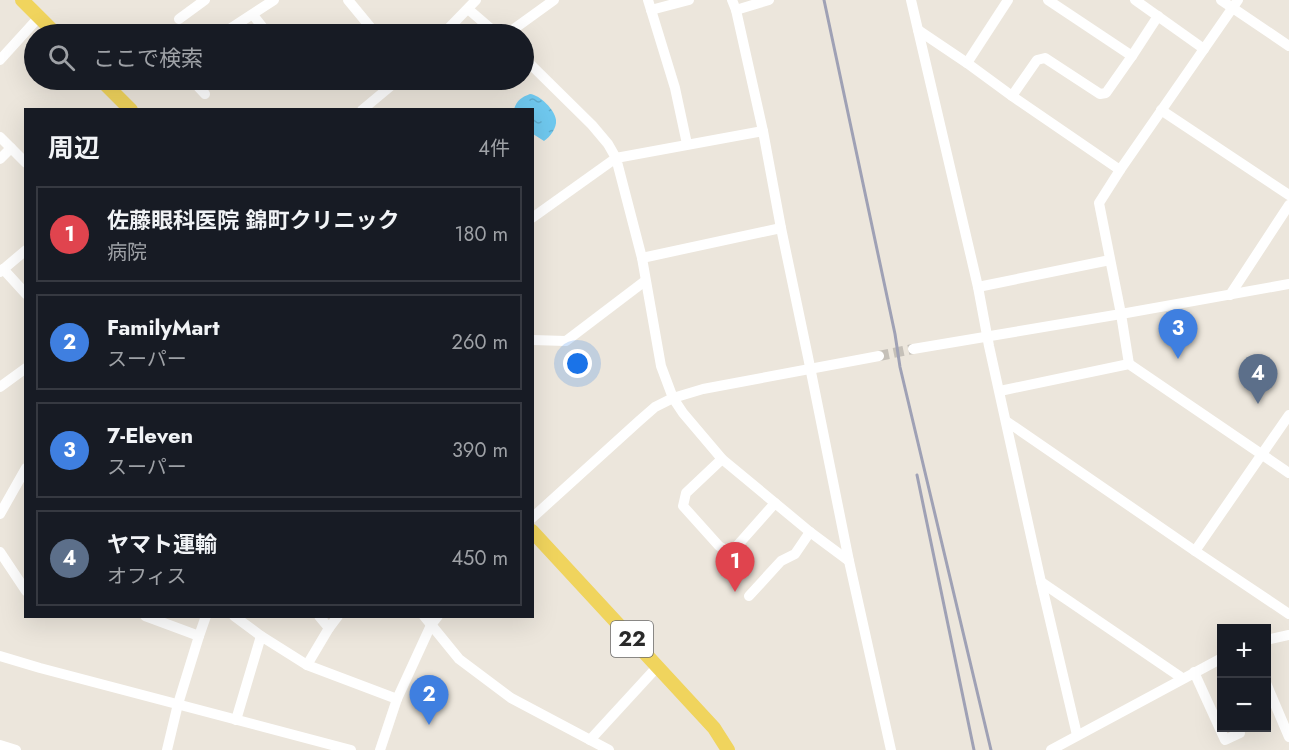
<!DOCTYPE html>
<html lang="ja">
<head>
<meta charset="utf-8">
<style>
  body { margin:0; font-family:Jost,"Noto Sans JP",sans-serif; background:#242831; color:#f1f3f6 }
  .controls { position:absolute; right:18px; bottom:18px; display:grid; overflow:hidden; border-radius:0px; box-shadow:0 6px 24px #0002 }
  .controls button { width:54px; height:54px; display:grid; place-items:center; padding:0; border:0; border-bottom:2px solid #363941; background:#171b24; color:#f1f3f6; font:30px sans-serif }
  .you { position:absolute; left:578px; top:364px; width:21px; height:21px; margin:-15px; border:4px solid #fff; border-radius:50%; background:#1a73e8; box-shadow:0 0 0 9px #1a73e833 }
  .badge { display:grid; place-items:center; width:39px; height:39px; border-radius:50%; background:#2563eb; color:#fff; font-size:20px; font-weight:700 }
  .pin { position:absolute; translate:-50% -50px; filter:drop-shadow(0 2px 3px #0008) }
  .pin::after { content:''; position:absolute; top:32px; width:21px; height:18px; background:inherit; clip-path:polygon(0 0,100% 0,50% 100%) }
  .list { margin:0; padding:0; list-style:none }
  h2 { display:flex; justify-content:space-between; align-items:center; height:78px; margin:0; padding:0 24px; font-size:26px }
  h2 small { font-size:20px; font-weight:400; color:#9ea1a6 }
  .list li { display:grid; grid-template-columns:39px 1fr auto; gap:18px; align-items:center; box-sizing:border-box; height:96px; margin:0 12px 12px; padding:0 12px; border:2px solid #363941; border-radius:0px }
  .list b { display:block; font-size:22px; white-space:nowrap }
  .list p { margin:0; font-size:20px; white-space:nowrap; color:#9ea1a6 }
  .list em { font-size:20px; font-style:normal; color:#9ea1a6 }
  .icon { flex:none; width:33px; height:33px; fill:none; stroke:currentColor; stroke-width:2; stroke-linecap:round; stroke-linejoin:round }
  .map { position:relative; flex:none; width:1289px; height:750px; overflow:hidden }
  .search { position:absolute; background:#171b24; box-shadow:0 6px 24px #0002; left:24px; top:24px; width:510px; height:66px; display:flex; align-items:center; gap:15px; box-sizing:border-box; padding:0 21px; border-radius:33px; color:#9ea1a6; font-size:22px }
  .panel { position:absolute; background:#171b24; box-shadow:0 6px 24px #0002; left:24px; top:108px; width:510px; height:510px; border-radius:0px }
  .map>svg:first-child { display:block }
  .water { fill:url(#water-ripples) }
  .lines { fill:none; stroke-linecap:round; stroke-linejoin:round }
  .minor-tunnel { stroke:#c5c0b8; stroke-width:10; stroke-dasharray:10 5; stroke-linecap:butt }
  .minor { stroke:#fff; stroke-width:10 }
  .major { stroke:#f0d45d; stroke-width:14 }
  .rail { stroke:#9fa1b5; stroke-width:3 }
  .labels { text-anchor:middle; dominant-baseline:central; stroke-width:4.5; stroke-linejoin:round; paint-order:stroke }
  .shield { fill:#fff; stroke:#6a6a6a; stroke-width:1.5 }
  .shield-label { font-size:21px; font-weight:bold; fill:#2a2a2a }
</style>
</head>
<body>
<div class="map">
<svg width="1289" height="750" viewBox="0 0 1289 750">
  <defs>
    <pattern id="water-ripples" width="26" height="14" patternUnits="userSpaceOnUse" patternTransform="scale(1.5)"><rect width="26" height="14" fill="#6fc8ee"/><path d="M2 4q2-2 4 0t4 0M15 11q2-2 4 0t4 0" fill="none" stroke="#60accc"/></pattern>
  </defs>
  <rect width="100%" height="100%" fill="#ece6dc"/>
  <path class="water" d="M 530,94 C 540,95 555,110 556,120 C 557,128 550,137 544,141 L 533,134 L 532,110 L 514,109 C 517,100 522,97 530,94 Z"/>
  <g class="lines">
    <polyline class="minor-tunnel" points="879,356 913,349"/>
    <g class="minor">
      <polyline points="348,0 376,34"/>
      <polyline points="648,0 675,88 687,144"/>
      <polyline points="732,0 736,10 763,131 781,228 808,357 849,561 891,750"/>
      <polyline points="911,0 978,287 989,346 1041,582 1077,735"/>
      <polyline points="1048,0 1132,56 1158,16"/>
      <polyline points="1135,0 1204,49"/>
      <polyline points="1221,0 1289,46"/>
      <polyline points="468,9 497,34"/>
      <polyline points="651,10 689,0"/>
      <polyline points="736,10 769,0"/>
      <polyline points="253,15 268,34"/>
      <polyline points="179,19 205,0"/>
      <polyline points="918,30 967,63 1012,96 1120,170 1238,0"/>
      <polyline points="222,34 274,0"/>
      <polyline points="443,34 476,0"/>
      <polyline points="507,34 554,0"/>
      <polyline points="524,58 592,125 608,144 616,158 532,218"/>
      <polyline points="0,60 39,17"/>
      <polyline points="967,63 1008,0"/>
      <polyline points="192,80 205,94"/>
      <polyline points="1012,96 1037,60 1045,58 1100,94 1106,93 1132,56"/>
      <polyline points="362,110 398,80"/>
      <polyline points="1161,110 1289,195"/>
      <polyline points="763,131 616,158 642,258 661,366 673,398 683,413 722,459 810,532 849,561"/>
      <polyline points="0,137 26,163"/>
      <polyline points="0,159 11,148"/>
      <polyline points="1120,170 1099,203 1121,314 1129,364"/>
      <polyline points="642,258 781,228"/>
      <polyline points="3,269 26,294"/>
      <polyline points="0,272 26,250"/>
      <polyline points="978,287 1110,260"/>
      <polyline points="1230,295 1289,205"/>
      <polyline points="532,340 566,341 645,281"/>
      <polyline points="913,349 1121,314 1289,284"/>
      <polyline points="0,387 26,368"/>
      <polyline points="1000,391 1129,364 1289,473"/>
      <polyline points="1006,421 1195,551 1289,614"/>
      <polyline points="722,459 686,493 683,506 719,546 726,550 736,547 775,503"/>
      <polyline points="0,514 26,468"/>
      <polyline points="532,518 639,421 655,407 673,398 703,389 879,356"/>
      <polyline points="1195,551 1289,415"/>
      <polyline points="0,552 26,591"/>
      <polyline points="1041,582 1182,678"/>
      <polyline points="749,596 781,561 795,554 810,532"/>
      <polyline points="145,616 199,636 206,616"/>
      <polyline points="234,616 261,636 307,665 397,699"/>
      <polyline points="319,616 329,628"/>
      <polyline points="424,616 459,659 511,698 609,750"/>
      <polyline points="1266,640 1289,635"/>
      <polyline points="0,656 40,668 351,750"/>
      <polyline points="307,665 329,628 338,616"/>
      <polyline points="1194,672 1225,740 1240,733"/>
      <polyline points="1266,683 1289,737"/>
      <polyline points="236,720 261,636"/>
      <polyline points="590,740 658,666"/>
      <polyline points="0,745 16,750"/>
      <polyline points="167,750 178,704 199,636"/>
      <polyline points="380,750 397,699 431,625 438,616"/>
      <polyline points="1051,750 1222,658"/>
    </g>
    <g class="major">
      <polyline points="22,0 56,34"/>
      <polyline points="101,80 131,110"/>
      <polyline points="532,531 714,728 728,750"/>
    </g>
    <g class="rail">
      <polyline points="824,0 895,334 900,367 991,750"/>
      <polyline points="917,475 974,750"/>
    </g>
  </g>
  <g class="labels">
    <rect class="shield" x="611" y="621" width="42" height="36" rx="4.5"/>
    <g class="shield-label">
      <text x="632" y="639">22</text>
    </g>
  </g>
</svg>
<div class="controls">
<button>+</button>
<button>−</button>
</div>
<div class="you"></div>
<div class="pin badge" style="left:735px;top:592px;background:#e0444e">1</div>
<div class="pin badge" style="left:429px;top:725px;background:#3f7fe0">2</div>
<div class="pin badge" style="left:1178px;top:359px;background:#3f7fe0">3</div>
<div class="pin badge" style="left:1258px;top:404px;background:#5c6f8a">4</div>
<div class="search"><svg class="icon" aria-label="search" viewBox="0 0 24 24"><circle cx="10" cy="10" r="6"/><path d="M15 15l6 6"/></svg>ここで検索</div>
<section class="panel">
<h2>周辺<small>4件</small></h2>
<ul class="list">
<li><span class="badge" style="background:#e0444e">1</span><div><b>佐藤眼科医院 錦町クリニック</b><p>病院</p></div><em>180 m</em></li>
<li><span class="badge" style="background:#3f7fe0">2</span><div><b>FamilyMart</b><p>スーパー</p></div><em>260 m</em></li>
<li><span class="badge" style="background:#3f7fe0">3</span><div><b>7-Eleven</b><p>スーパー</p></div><em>390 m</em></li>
<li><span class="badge" style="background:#5c6f8a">4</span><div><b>ヤマト運輸</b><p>オフィス</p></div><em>450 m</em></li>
</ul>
</section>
</div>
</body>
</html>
